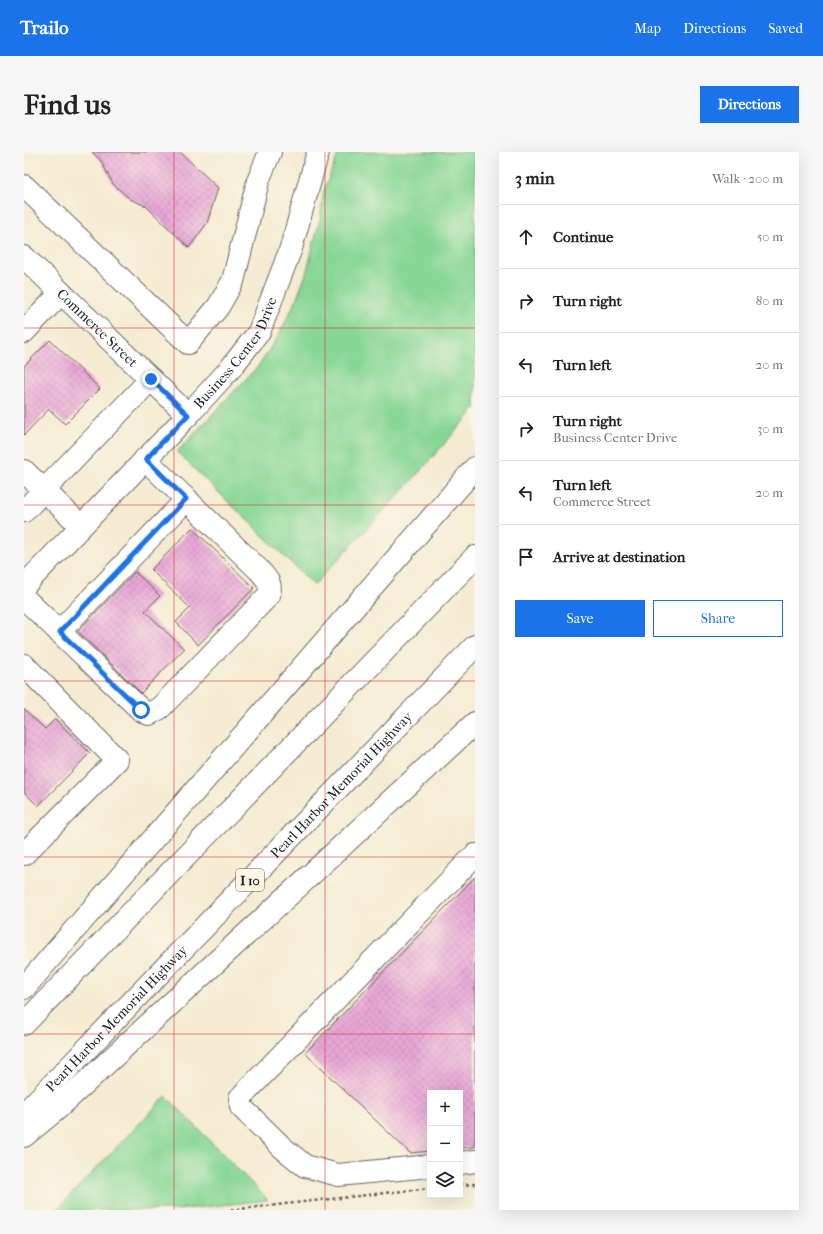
<!DOCTYPE html>
<html lang="en">
<head>
<meta charset="utf-8">
<style>
  body { margin:0; font-family:"IM FELL French Canon",serif; background:#f6f6f6; color:#222 }
  .controls { position:absolute; right:12px; bottom:12px; display:grid; overflow:hidden; border-radius:0px; box-shadow:0 4px 16px #0002 }
  .controls button { width:36px; height:36px; display:grid; place-items:center; padding:0; border:0; border-bottom:1px solid #e0e0e0; background:#fff; color:#222; font:20px sans-serif }
  .stop { position:absolute; width:12px; height:12px; margin:-9px; border:3px solid #1a73e8; border-radius:50%; background:#fff }
  .stop.end { background:#1a73e8; border-color:#fff; box-shadow:0 1px 4px #0008 }
  .list { margin:0; padding:0; list-style:none }
  h2 { display:flex; justify-content:space-between; align-items:center; height:52px; margin:0; padding:0 16px; font-size:17px }
  h2 small { font-size:13px; font-weight:400; color:#767676 }
  .list li { display:grid; grid-template-columns:26px 1fr auto; gap:12px; align-items:center; box-sizing:border-box; height:64px; padding:0 16px; border-top:1px solid #e0e0e0 }
  .list b { display:block; font-size:15px; white-space:nowrap }
  .list p { margin:0; font-size:13px; white-space:nowrap; color:#767676 }
  .list em { font-size:13px; font-style:normal; color:#767676 }
  .actions { display:flex; gap:8px; padding:12px 16px }
  .actions a { flex:1; padding:9px 0; border:1px solid #1a73e8; border-radius:0px; text-align:center; font-size:14px; color:#1a73e8 }
  .actions .main { background:#1a73e8; color:#fff }
  .icon { flex:none; width:22px; height:22px; fill:none; stroke:currentColor; stroke-width:2; stroke-linecap:round; stroke-linejoin:round }
  .map { position:relative; flex:none; width:451px; height:1058px; overflow:hidden; border-radius:0px }
  header { display:flex; align-items:center; gap:24px; box-sizing:border-box; height:56px; padding:0 20px; background:#1a73e8; color:#fff }
  header strong { font-size:19px }
  nav { display:flex; gap:22px; margin-inline-start:auto; font-size:14px }
  .intro { display:flex; align-items:center; justify-content:space-between; box-sizing:border-box; height:96px; padding:0 24px }
  h1 { margin:0; font-size:28px }
  .button { padding:10px 18px; border-radius:0px; background:#1a73e8; color:#fff; font-size:14px; font-weight:700 }
  main { display:flex; gap:24px; padding:0 24px }
  aside { flex:1; background:#fff; border-radius:0px; box-shadow:0 4px 16px #0002 }
  .map>svg:first-child { display:block }
  .grass { fill:#88d797; stroke:#527a5a }
  .building { fill:url(#building-cross-hatch) }
  .lines { fill:none; stroke-linecap:round; stroke-linejoin:round }
  .minor-casing { stroke:#68645c; stroke-width:24 }
  .highway-casing { stroke:#68645c; stroke-width:24 }
  .path { stroke:#68645c; stroke-width:2.5; stroke-dasharray:3 3; stroke-linecap:butt }
  .minor { stroke:#fff; stroke-width:22 }
  .highway { stroke:#fff; stroke-width:22 }
  .route { stroke:#1a73e8; stroke-width:5 }
  .grid { fill:none; stroke:#d62828; stroke-width:1; stroke-opacity:0.55 }
  .labels { text-anchor:middle; dominant-baseline:central; stroke-width:4; stroke-linejoin:round; paint-order:stroke }
  .shield { fill:#fcf5e5; stroke:#5f5d58; stroke-width:1 }
  .shield-label { font-size:13px; font-weight:bold; fill:#1c1c1c }
  .street-label { font-size:14px; fill:#1c1c1c; stroke:#fcf5e5 }
</style>
</head>
<body>
<header>
<strong>Trailo</strong>
<nav><a>Map</a><a>Directions</a><a>Saved</a></nav>
</header>
<div class="intro"><h1>Find us</h1><a class="button">Directions</a></div>
<main>
<div class="map">
<svg width="451" height="1058" viewBox="0 0 451 1058">
  <defs>
    <pattern id="building-cross-hatch" width="8" height="8" patternUnits="userSpaceOnUse"><rect width="8" height="8" fill="#e8a6d7"/><path d="M0 0l8 8M0 8l8-8" fill="none" stroke="#c68eb8"/></pattern>
  </defs>
  <rect width="100%" height="100%" fill="#fcf5e5"/>
  <filter id="ink" filterUnits="userSpaceOnUse"><feTurbulence type="fractalNoise" baseFrequency=".025" numOctaves="2"/><feDisplacementMap in="SourceGraphic" scale="8" xChannelSelector="R" yChannelSelector="G"/><feConvolveMatrix kernelMatrix="1 2 1 2 8 2 1 2 1" color-interpolation-filters="sRGB"/></filter>
  <filter id="wash" filterUnits="userSpaceOnUse"><feTurbulence type="fractalNoise" baseFrequency=".012" numOctaves="4" result="noise"/><feDisplacementMap in="SourceGraphic" scale="16" xChannelSelector="R" yChannelSelector="G"/><feGaussianBlur stdDeviation="0.9" result="paint"/><feColorMatrix in="noise" values="0 0 0 0 0 0 0 0 0 0 0 0 0 0 0 0 0 1.4 0 .05"/><feComposite in="paint" operator="in"/></filter>
  <g filter="url(#wash)">
    <rect width="100%" height="100%" fill="#f5ebd2"/>
    <g class="grass">
      <polygon points="315,0 451,0 451,257 383,334 290,433 153,300 236,212 256,181 273,146 282,122 296,67 300,38"/>
      <polygon points="142,944 244,1048 151,1058 32,1058"/>
    </g>
    <g id="blocks">
      <g class="building">
        <polygon points="68,0 156,0 194,36 183,71 165,96 122,54 106,47 89,32 77,9"/>
        <polygon points="26,188 76,237 41,272 25,257 0,283 0,214"/>
        <polygon points="168,376 230,436 174,493 152,470 166,456 127,418"/>
        <polygon points="111,420 136,444 121,459 160,497 117,541 54,479"/>
        <polygon points="0,557 21,577 31,567 66,601 14,654 0,640"/>
        <polygon points="451,725 451,995 436,996 436,941 406,941 406,999 386,1001 281,901"/>
      </g>
    </g>
  </g>
  <g filter="url(#ink)">
    <use href="#blocks" fill-opacity="0" stroke="#68645c" stroke-width="1"/>
    <g class="lines">
      <g class="minor-casing">
        <g id="minor">
          <polyline points="0,34 164,191 194,155 209,129 234,29 246,0"/>
          <path id="s1" d="M 0,105 L 164,263"/>
          <polyline points="0,180 37,141"/>
          <polyline points="0,319 57,374"/>
          <polyline points="0,359 127,227"/>
          <path id="s2" d="M 0,434 L 164,263 L 206,217 L 235,180 L 267,96 L 294,0"/>
          <path d="M 0,446 L 117,558 L 125,562 L 136,556 L 245,443 C 248,430 243,428 235,418 L 121,307"/>
          <polyline points="35,480 163,347"/>
          <polyline points="0,513 93,608 0,702"/>
          <polyline points="436,1011 451,1009"/>
          <polyline points="406,1014 314,1023 281,1014 259,996 217,955 216,946 451,703"/>
        </g>
      </g>
      <g class="highway-casing">
        <g id="highway">
          <polyline points="0,836 451,316"/>
          <polyline points="0,872 451,405"/>
          <path id="s3" d="M 0,962 L 451,494"/>
          <polyline points="0,984 33,957 451,571"/>
        </g>
      </g>
      <g class="path">
        <polyline points="436,1033 451,1032"/>
        <polyline points="207,1058 406,1036"/>
      </g>
      <use href="#minor" class="minor"/>
      <use href="#highway" class="highway"/>
    </g>
  </g>
  <g class="lines" filter="url(#ink)">
    <polyline class="route" points="117,558 36,480 162,347 122,307 164,263 127,227"/>
  </g>
  <path class="grid" d="M 150,0 L 150,1058M 301,0 L 301,1058M 0,176 L 451,176M 0,353 L 451,353M 0,529 L 451,529M 0,705 L 451,705M 0,882 L 451,882"/>
  <g class="labels">
    <rect class="shield" x="212" y="717" width="28" height="22" rx="3"/>
    <g class="shield-label">
      <text x="226" y="728">I 10</text>
    </g>
    <g class="street-label">
      <text stroke="none"><textPath href="#s1" startOffset="102">Commerce Street</textPath></text>
      <text stroke="none"><textPath href="#s2" startOffset="316">Business Center Drive</textPath></text>
      <text stroke="none"><textPath href="#s3" startOffset="457">Pearl Harbor Memorial Highway</textPath></text>
      <text stroke="none"><textPath href="#s3" startOffset="133">Pearl Harbor Memorial Highway</textPath></text>
    </g>
  </g>
</svg>
<div class="controls">
<button>+</button>
<button>−</button>
<button><svg class="icon" aria-label="layers" viewBox="0 0 24 24"><path d="M12 4l9 5-9 5-9-5zM3 14l9 5 9-5"/></svg></button>
</div>
<div class="stop" style="left:117px;top:558px"></div>
<div class="stop end" style="left:127px;top:227px"></div>
</div>
<aside>
<h2>3 min<small>Walk · 200 m</small></h2>
<ul class="list">
<li><svg class="icon" aria-label="ahead" viewBox="0 0 24 24"><path d="M12 20V5M6 11l6-6 6 6"/></svg><div><b>Continue</b></div><em>50 m</em></li>
<li><svg class="icon" aria-label="right" viewBox="0 0 24 24"><path d="M7 20v-9h11M14 6l5 5-5 5"/></svg><div><b>Turn right</b></div><em>80 m</em></li>
<li><svg class="icon" aria-label="left" viewBox="0 0 24 24"><path d="M17 20v-9H6M10 6l-5 5 5 5"/></svg><div><b>Turn left</b></div><em>20 m</em></li>
<li><svg class="icon" aria-label="right" viewBox="0 0 24 24"><path d="M7 20v-9h11M14 6l5 5-5 5"/></svg><div><b>Turn right</b><p>Business Center Drive</p></div><em>30 m</em></li>
<li><svg class="icon" aria-label="left" viewBox="0 0 24 24"><path d="M17 20v-9H6M10 6l-5 5 5 5"/></svg><div><b>Turn left</b><p>Commerce Street</p></div><em>20 m</em></li>
<li><svg class="icon" aria-label="arrive" viewBox="0 0 24 24"><path d="M6 21V4h12l-3 4 3 4H6"/></svg><div><b>Arrive at destination</b></div></li>
</ul>
<div class="actions"><a class="main">Save</a><a>Share</a></div>
</aside>
</main>
</body>
</html>
